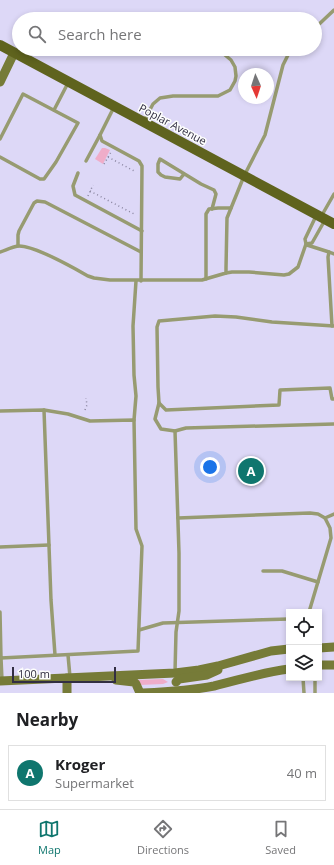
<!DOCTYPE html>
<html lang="en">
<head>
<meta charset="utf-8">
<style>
  body { margin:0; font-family:"Open Sans",sans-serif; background:#f6f6f6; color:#202124 }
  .controls { position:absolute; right:12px; bottom:12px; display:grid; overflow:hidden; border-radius:0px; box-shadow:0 2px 6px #0003 }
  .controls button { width:36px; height:36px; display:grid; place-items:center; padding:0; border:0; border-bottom:1px solid #e0e0e0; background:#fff; color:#202124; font:20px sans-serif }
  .compass { position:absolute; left:238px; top:68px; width:36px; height:36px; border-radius:50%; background:#fff; box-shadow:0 2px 6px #0003; rotate:177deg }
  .scale { position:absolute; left:12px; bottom:10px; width:104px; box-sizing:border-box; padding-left:4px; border:2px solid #322e42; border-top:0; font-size:11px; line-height:14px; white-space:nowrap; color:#322e42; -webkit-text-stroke:3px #fdfefd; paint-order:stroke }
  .you { position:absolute; left:210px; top:467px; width:14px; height:14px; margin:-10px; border:3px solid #fff; border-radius:50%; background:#1a73e8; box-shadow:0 0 0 6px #1a73e833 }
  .badge { display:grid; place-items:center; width:26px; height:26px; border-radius:50%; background:#0f766e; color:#fff; font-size:13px; font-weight:700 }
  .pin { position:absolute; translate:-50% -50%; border:2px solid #fff; box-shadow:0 1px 4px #0006 }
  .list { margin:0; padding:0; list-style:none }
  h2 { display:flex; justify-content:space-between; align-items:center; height:52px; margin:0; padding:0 16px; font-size:17px }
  h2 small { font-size:13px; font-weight:400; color:#757577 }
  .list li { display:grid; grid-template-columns:26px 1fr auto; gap:12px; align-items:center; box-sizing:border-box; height:56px; margin:0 8px 8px; padding:0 8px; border:1px solid #e0e0e0; border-radius:0px }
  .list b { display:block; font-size:15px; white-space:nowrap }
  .list p { margin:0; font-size:13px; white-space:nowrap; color:#757577 }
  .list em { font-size:13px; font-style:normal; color:#757577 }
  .icon { flex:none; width:22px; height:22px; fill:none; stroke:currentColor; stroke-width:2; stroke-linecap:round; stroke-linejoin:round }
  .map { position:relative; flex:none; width:334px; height:693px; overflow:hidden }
  .search { position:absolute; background:#fff; box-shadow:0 2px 6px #0003; left:12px; right:12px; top:12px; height:44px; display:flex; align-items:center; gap:10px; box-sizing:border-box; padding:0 14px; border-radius:22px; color:#757577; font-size:15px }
  .sheet { height:116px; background:#fff }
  nav { display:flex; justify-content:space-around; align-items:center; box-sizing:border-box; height:56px; border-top:1px solid #e0e0e0; background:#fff; font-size:11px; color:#757577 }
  nav a { display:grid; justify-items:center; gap:2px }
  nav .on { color:#0f766e }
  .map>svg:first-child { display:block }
  .green { fill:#efadc9 }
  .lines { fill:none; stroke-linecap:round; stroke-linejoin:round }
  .path { stroke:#8a86a0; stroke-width:1.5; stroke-dasharray:1 3; stroke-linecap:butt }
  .lane { stroke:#979b71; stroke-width:3.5 }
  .secondary { stroke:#767b38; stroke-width:9 }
  .primary { stroke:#5f631e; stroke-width:10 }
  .labels { text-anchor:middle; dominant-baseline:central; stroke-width:3; stroke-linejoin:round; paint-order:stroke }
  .street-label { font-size:11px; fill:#322e42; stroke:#fdfefd }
</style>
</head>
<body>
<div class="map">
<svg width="334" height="693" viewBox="0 0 334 693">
  <rect width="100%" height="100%" fill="#ddd8f7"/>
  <g class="green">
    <polygon points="102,148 105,148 110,150 103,164 95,159"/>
    <polygon points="163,679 168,682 163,684 140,685 137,680"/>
  </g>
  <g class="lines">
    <g class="path">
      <polyline points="108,157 136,172"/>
      <polyline points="104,164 111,152"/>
      <polyline points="90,191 136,215"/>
      <polyline points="88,196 93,185"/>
      <polyline points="85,410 87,405 86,398"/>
    </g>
    <g class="lane">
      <polyline points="315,28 334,10"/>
      <polyline points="114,107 100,135 102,141 139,161 142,166 141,281"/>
      <polyline points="54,110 68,83"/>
      <polyline points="144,121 153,104 160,98 173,96 218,96 230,90 235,81 236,76 235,67 231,60 225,55"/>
      <polyline points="0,139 23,94 78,123 56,162 44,179 40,179 0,157"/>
      <polyline points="86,161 100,135"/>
      <polyline points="78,173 73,186 75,195 142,231"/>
      <polyline points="184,174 180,179 165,177 161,175 158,172 158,164 160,159 201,184 214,190 216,194 212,209"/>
      <polyline points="322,215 334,194"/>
      <polyline points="306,244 312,243 325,220"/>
      <polyline points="307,245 329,252 334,254"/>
      <polyline points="18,246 18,235 19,231 34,203 37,201 45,202 141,252"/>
      <path d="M 0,252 C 6,250 12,247 18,246 C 34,245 74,268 88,276 L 94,278 L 110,280 L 202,280 L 226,273 L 226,268 L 227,218 L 244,176 L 265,135 L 283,65 L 288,55 L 294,49"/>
      <polyline points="329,252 328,257 332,326"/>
      <polyline points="226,273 232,272 249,272 284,275 289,274 298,267 306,244 305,239 316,216"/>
      <polyline points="206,279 206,214 209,209 218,208 231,208"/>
      <polyline points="334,326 272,322 236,317 215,316 170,320 159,321 157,327 158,387 159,403 166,410 279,405 280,390 330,388 332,399 334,399"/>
      <polyline points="159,403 155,419 161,429 175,431 186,428 334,424"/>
      <polyline points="44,410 51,600 55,655"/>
      <polyline points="0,411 44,410 68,414 90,421 134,420 136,529 142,546 138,651 1,658 0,612"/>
      <polyline points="134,420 136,396 134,375 133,326 136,281"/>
      <polyline points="175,431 179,553 179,611 176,632 175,672"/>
      <polyline points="178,518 310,513 318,514 325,518"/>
      <polyline points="0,547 49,545"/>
      <polyline points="263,571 282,571 318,582"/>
      <polyline points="309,612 331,538 330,528 325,518 334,514"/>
      <polyline points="139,630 163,623 289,619"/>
      <polyline points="68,655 70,677"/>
      <polyline points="0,658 1,658 2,680"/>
      <polyline points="303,678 304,693"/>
      <polyline points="315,678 315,693"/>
    </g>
    <g class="secondary">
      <polyline points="0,82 14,53"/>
      <polyline points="319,648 334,647"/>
      <polyline points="319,665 334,665"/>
      <polyline points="67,678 67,693"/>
      <polyline points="116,680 134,682 136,684 140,693"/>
      <polyline points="0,681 175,673 199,670 218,666 271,651 289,649"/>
      <polyline points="176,682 179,679 207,675 218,670"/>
      <path d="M 143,693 C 167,692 190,691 214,686 C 239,680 263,672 289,669"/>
    </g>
    <polyline class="primary" points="0,45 334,224"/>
  </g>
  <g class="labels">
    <g class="street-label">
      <text transform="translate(173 124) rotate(28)">Poplar Avenue</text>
    </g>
  </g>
</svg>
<div class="controls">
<button><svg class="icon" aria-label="locate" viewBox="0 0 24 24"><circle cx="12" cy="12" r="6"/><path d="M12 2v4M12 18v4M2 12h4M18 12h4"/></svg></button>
<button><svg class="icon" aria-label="layers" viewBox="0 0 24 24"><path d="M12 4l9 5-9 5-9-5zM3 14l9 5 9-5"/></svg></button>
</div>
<svg class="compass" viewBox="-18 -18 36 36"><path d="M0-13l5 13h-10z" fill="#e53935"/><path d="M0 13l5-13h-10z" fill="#757577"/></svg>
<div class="scale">100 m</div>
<div class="you"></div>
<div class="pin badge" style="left:251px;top:471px">A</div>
<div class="search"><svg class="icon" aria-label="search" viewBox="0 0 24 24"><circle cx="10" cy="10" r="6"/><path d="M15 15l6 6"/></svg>Search here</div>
</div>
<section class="sheet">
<h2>Nearby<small></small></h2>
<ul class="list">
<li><span class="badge">A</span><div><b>Kroger</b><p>Supermarket</p></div><em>40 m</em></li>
</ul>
</section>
<nav>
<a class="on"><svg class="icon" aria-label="map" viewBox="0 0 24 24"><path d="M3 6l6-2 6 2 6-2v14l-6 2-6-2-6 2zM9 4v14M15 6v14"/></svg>Map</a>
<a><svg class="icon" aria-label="directions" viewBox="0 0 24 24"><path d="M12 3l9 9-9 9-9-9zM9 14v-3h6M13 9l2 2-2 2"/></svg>Directions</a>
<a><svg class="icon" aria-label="saved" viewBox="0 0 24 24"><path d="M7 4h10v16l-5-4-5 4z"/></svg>Saved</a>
</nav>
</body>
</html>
